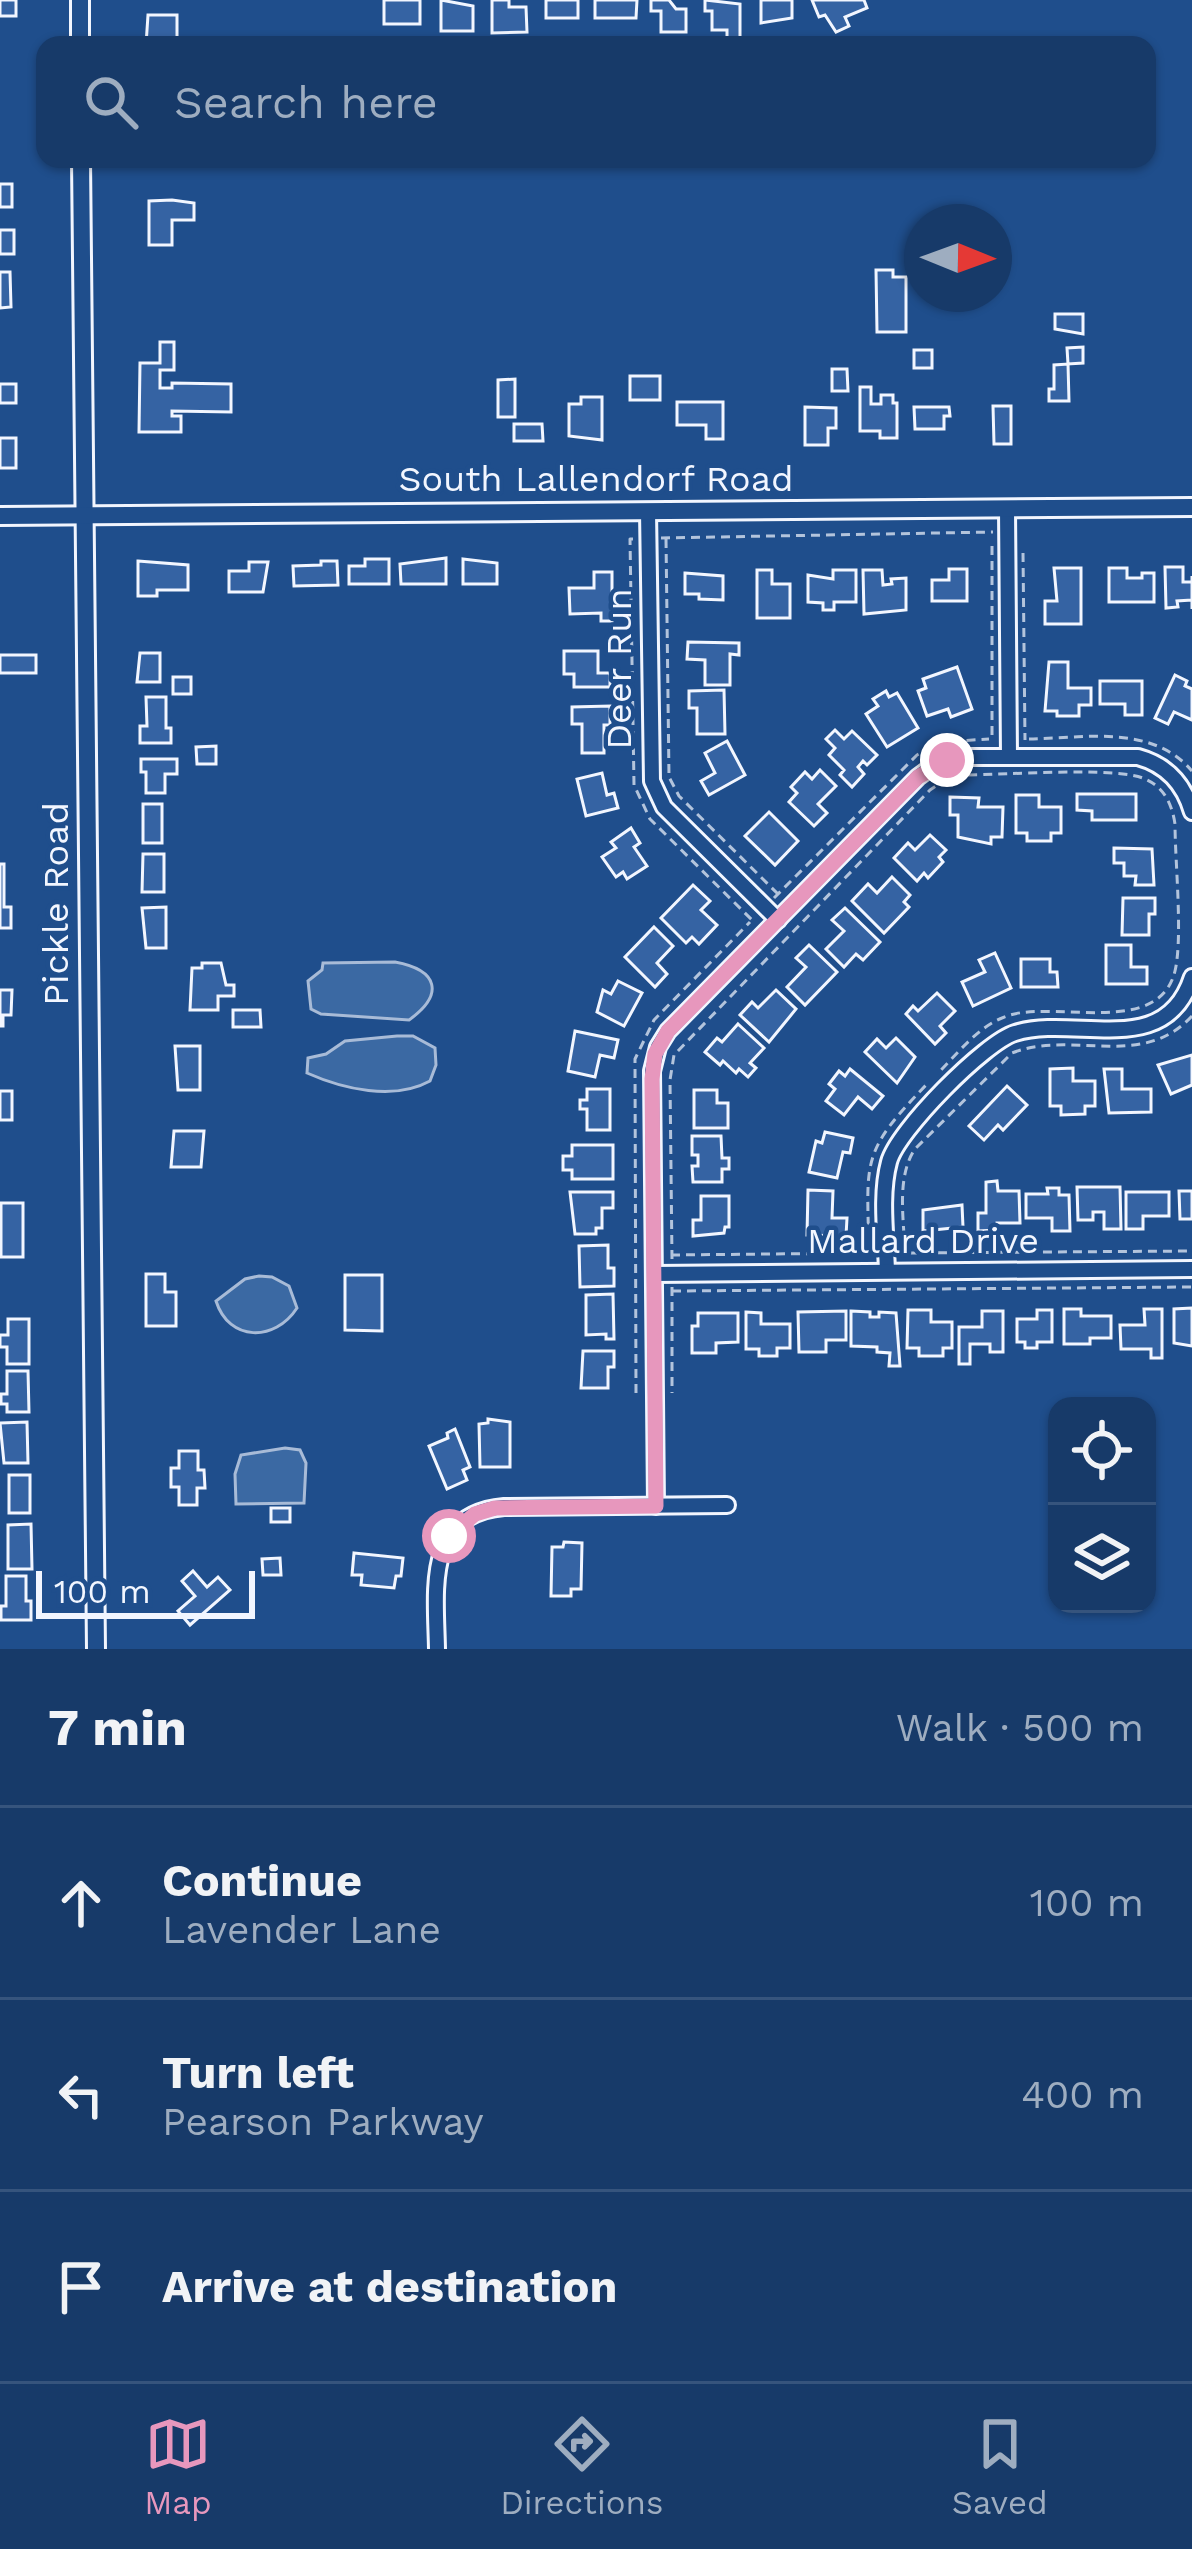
<!DOCTYPE html>
<html lang="en">
<head>
<meta charset="utf-8">
<style>
  body { margin:0; font-family:"Work Sans",sans-serif; background:#244571; color:#f1f3f6 }
  .controls { position:absolute; right:36px; bottom:36px; display:grid; overflow:hidden; border-radius:24px; box-shadow:0 3px 9px #0004 }
  .controls button { width:108px; height:108px; display:grid; place-items:center; padding:0; border:0; border-bottom:3px solid #36547d; background:#173a69; color:#f1f3f6; font:60px sans-serif }
  .compass { position:absolute; left:904px; top:204px; width:108px; height:108px; border-radius:50%; background:#173a69; box-shadow:0 3px 9px #0004; rotate:91deg }
  .scale { position:absolute; left:36px; bottom:30px; width:219px; box-sizing:border-box; padding-left:12px; border:6px solid #f2f6ff; border-top:0; font-size:33px; line-height:42px; white-space:nowrap; color:#f2f6ff; -webkit-text-stroke:9px #1f4e8c; paint-order:stroke }
  .stop { position:absolute; width:36px; height:36px; margin:-27px; border:9px solid #e797bd; border-radius:50%; background:#fff }
  .stop.end { background:#e797bd; border-color:#fff; box-shadow:0 3px 12px #0008 }
  .list { margin:0; padding:0; list-style:none }
  h2 { display:flex; justify-content:space-between; align-items:center; height:156px; margin:0; padding:0 48px; font-size:51px }
  h2 small { font-size:39px; font-weight:400; color:#9eadc0 }
  .list li { display:grid; grid-template-columns:78px 1fr auto; gap:36px; align-items:center; box-sizing:border-box; height:192px; padding:0 48px; border-top:3px solid #36547d }
  .list b { display:block; font-size:45px; white-space:nowrap }
  .list p { margin:0; font-size:39px; white-space:nowrap; color:#9eadc0 }
  .list em { font-size:39px; font-style:normal; color:#9eadc0 }
  .icon { flex:none; width:66px; height:66px; fill:none; stroke:currentColor; stroke-width:2; stroke-linecap:round; stroke-linejoin:round }
  .map { position:relative; flex:none; width:1192px; height:1649px; overflow:hidden }
  .search { position:absolute; background:#173a69; box-shadow:0 3px 9px #0004; left:36px; right:36px; top:36px; height:132px; display:flex; align-items:center; gap:30px; box-sizing:border-box; padding:0 42px; border-radius:24px; color:#9eadc0; font-size:45px }
  .sheet { height:732px; background:#173a69 }
  nav { display:flex; justify-content:space-around; align-items:center; box-sizing:border-box; height:168px; border-top:3px solid #36547d; background:#173a69; font-size:33px; color:#9eadc0 }
  nav a { display:grid; justify-items:center; gap:6px }
  nav .on { color:#e797bd }
  .map>svg:first-child { display:block }
  .water { fill:#3b69a3; stroke:#a8bbd7; stroke-width:3 }
  .building { fill:#3563a3; stroke:#f2f6ff; stroke-width:3 }
  .lines { fill:none; stroke-linecap:round; stroke-linejoin:round }
  .minor-casing { stroke:#f2f6ff; stroke-width:20 }
  .tertiary-casing { stroke:#f2f6ff; stroke-width:22 }
  .path { stroke:#b3c4dc; stroke-width:3; stroke-dasharray:9 6; stroke-linecap:butt }
  .minor { stroke:#1f4e8c; stroke-width:14 }
  .tertiary { stroke:#1f4e8c; stroke-width:16 }
  .route { stroke:#e797bd; stroke-width:15 }
  .labels { text-anchor:middle; dominant-baseline:central; stroke-width:9; stroke-linejoin:round; paint-order:stroke }
  .street-label { font-size:36px; fill:#f2f6ff; stroke:#1f4e8c }
</style>
</head>
<body>
<div class="map">
<svg width="1192" height="1649" viewBox="0 0 1192 1649">
  <rect width="100%" height="100%" fill="#1f4e8c"/>
  <g class="water">
    <path d="M 395,962 C 438,970 445,994 409,1020 L 321,1014 L 311,1009 L 308,981 L 322,970 L 323,963 Z"/>
    <path d="M 397,1036 L 413,1036 L 435,1048 L 436,1065 L 430,1081 C 394,1101 343,1089 307,1073 L 308,1058 L 326,1054 L 345,1041 Z"/>
    <path d="M 259,1276 L 272,1277 L 289,1286 L 297,1308 C 275,1342 229,1342 216,1301 L 245,1279 Z"/>
    <polygon points="285,1448 300,1450 306,1463 304,1503 236,1504 235,1474 241,1455"/>
  </g>
  <g class="building">
    <rect x="0" y="0" width="16" height="16"/>
    <rect x="384" y="0" width="36" height="24"/>
    <polygon points="441,0 473,6 473,31 441,31"/>
    <polygon points="492,0 509,0 509,7 526,7 527,32 492,33"/>
    <rect x="546" y="0" width="32" height="18"/>
    <polygon points="595,0 637,0 636,18 595,18"/>
    <polygon points="651,0 669,0 676,9 686,9 686,32 661,32 661,11 651,11"/>
    <polygon points="705,0 740,4 740,38 727,38 727,30 712,30 712,11 705,11"/>
    <polygon points="761,0 792,0 792,18 761,23"/>
    <polygon points="812,0 864,0 867,8 845,17 849,26 836,32 825,15 819,17"/>
    <polygon points="148,15 177,15 177,39 169,39 168,45 146,45"/>
    <rect x="0" y="184" width="12" height="23"/>
    <polygon points="172,200 194,203 194,220 172,220 172,245 149,245 149,201"/>
    <rect x="0" y="230" width="14" height="24"/>
    <polygon points="876,270 893,270 893,277 906,277 906,332 877,332"/>
    <polygon points="0,272 10,272 11,307 0,308"/>
    <polygon points="1055,314 1083,314 1083,334 1055,329"/>
    <polygon points="160,342 174,342 174,370 160,370 160,388 172,388 172,383 231,384 231,412 172,411 172,416 181,416 181,432 139,432 140,363 160,363"/>
    <polygon points="1083,347 1083,363 1068,364 1067,348"/>
    <rect x="914" y="350" width="18" height="18"/>
    <polygon points="1068,364 1069,401 1049,401 1049,389 1054,389 1054,365"/>
    <polygon points="832,369 847,369 848,391 832,391"/>
    <rect x="630" y="376" width="30" height="24"/>
    <polygon points="515,379 515,417 498,417 498,380"/>
    <rect x="0" y="384" width="16" height="19"/>
    <polygon points="860,387 871,387 871,404 881,404 881,395 893,395 893,403 897,403 897,438 880,438 880,431 860,431"/>
    <polygon points="581,397 602,397 602,440 569,436 569,404 581,404"/>
    <polygon points="677,402 723,402 723,439 706,439 706,425 677,425"/>
    <polygon points="993,406 1011,406 1011,444 994,444"/>
    <polygon points="805,407 836,408 836,428 828,428 828,445 805,445"/>
    <polygon points="914,407 949,407 950,416 944,416 944,429 915,429"/>
    <polygon points="514,424 542,424 543,441 514,441"/>
    <rect x="0" y="438" width="16" height="30"/>
    <polygon points="446,558 446,584 401,584 400,564"/>
    <polygon points="365,559 389,559 389,584 349,584 349,566 365,566"/>
    <polygon points="463,559 497,563 497,584 463,584"/>
    <polygon points="138,561 188,565 188,590 157,590 157,596 138,596"/>
    <polygon points="321,561 337,561 338,585 294,586 293,566 321,565"/>
    <polygon points="249,562 268,562 263,592 229,592 229,571 249,571"/>
    <polygon points="1165,567 1183,567 1183,582 1192,582 1192,576 1192,609 1192,600 1177,601 1178,607 1166,608"/>
    <polygon points="1054,568 1081,568 1081,624 1045,624 1045,601 1057,601"/>
    <polygon points="1109,568 1127,568 1127,578 1142,578 1142,573 1154,573 1154,602 1109,602"/>
    <polygon points="949,569 967,569 967,601 932,601 932,580 949,580"/>
    <polygon points="757,570 772,570 772,584 790,584 790,618 757,618"/>
    <polygon points="833,570 856,570 856,602 834,602 834,610 823,610 823,603 808,602 808,575 833,579"/>
    <polygon points="863,570 882,570 883,585 892,584 891,579 906,578 906,610 864,614"/>
    <polygon points="594,572 612,572 612,621 601,621 601,613 570,614 569,588 594,588"/>
    <polygon points="685,573 723,576 723,600 699,599 699,594 685,594"/>
    <polygon points="688,642 739,643 739,655 730,654 730,685 705,685 705,660 687,659"/>
    <polygon points="564,651 598,651 598,673 610,673 610,687 574,687 574,674 564,674"/>
    <polygon points="140,653 160,653 160,682 137,682"/>
    <rect x="0" y="655" width="36" height="18"/>
    <polygon points="1049,662 1068,662 1068,688 1091,688 1091,705 1079,705 1079,716 1057,716 1057,711 1045,711"/>
    <polygon points="957,667 972,709 951,717 948,709 927,716 918,691 926,688 923,679"/>
    <polygon points="1175,675 1187,681 1185,686 1192,689 1192,720 1174,712 1168,724 1155,718"/>
    <rect x="173" y="677" width="18" height="17"/>
    <polygon points="1100,681 1142,681 1142,715 1125,715 1125,704 1100,704"/>
    <polygon points="724,690 725,734 697,734 697,708 689,708 689,691"/>
    <polygon points="886,691 889,697 897,693 918,728 887,747 866,714 878,706 873,699"/>
    <polygon points="146,697 166,697 166,728 171,728 171,743 140,743 140,726 147,726"/>
    <polygon points="610,706 610,725 604,725 604,753 582,753 582,724 572,724 572,707"/>
    <polygon points="835,730 844,739 852,731 877,755 867,765 863,761 858,767 864,774 852,787 840,775 844,770 829,755 835,748 826,739"/>
    <polygon points="727,741 745,775 709,795 701,781 715,773 705,753"/>
    <polygon points="216,746 216,764 197,764 196,747"/>
    <polygon points="141,759 177,759 177,774 165,774 165,793 146,793 146,772 141,772"/>
    <polygon points="820,770 836,786 818,804 827,813 814,826 789,802 797,793 791,787 805,772 812,779"/>
    <polygon points="602,773 607,795 614,793 618,808 586,816 577,779"/>
    <polygon points="1077,794 1136,794 1136,820 1092,820 1092,811 1077,810"/>
    <polygon points="1016,795 1039,795 1039,807 1061,807 1061,833 1051,833 1051,841 1027,841 1027,833 1016,833"/>
    <polygon points="950,797 979,798 978,807 1003,807 1002,837 991,837 991,844 958,837 958,815 950,815"/>
    <rect x="143" y="804" width="19" height="39"/>
    <polygon points="769,812 798,841 775,865 745,836"/>
    <polygon points="631,828 640,843 634,847 647,866 627,879 623,872 616,877 602,857 616,848 611,842"/>
    <polygon points="930,835 946,850 939,857 943,862 928,878 924,873 917,881 894,858 908,843 915,850"/>
    <polygon points="1114,848 1152,849 1154,885 1135,885 1136,876 1124,876 1124,863 1114,863"/>
    <polygon points="143,854 164,854 164,892 142,892"/>
    <polygon points="0,864 4,864 4,907 11,907 11,928 0,928"/>
    <polygon points="892,877 910,895 904,902 909,907 884,933 852,901 868,884 877,893"/>
    <polygon points="693,885 710,901 701,910 717,925 699,944 692,937 686,943 661,918"/>
    <polygon points="1123,898 1155,898 1155,914 1149,914 1149,935 1122,935"/>
    <polygon points="166,907 166,948 146,948 142,908"/>
    <polygon points="845,908 880,942 863,960 856,954 844,967 826,949 844,931 832,920"/>
    <polygon points="654,927 673,946 657,963 667,974 655,987 625,957"/>
    <polygon points="809,945 837,972 805,1005 787,987 806,967 796,958"/>
    <polygon points="1106,945 1131,945 1131,967 1147,967 1147,984 1106,984"/>
    <polygon points="995,953 1011,988 973,1006 962,982 985,972 979,960"/>
    <polygon points="1021,959 1050,959 1050,972 1057,972 1058,987 1021,987"/>
    <polygon points="202,963 221,963 226,985 234,985 234,996 218,996 218,1010 190,1010 192,968 202,968"/>
    <polygon points="618,981 642,993 624,1026 597,1012 603,990 611,994"/>
    <polygon points="0,990 12,990 11,1015 3,1015 3,1026 0,1026"/>
    <polygon points="776,990 796,1009 769,1042 740,1015 752,1002 758,1008"/>
    <polygon points="937,993 955,1011 940,1026 946,1033 935,1044 906,1014 913,1006 918,1011"/>
    <polygon points="233,1010 260,1010 261,1027 233,1027"/>
    <polygon points="738,1024 764,1048 750,1063 756,1068 748,1077 739,1069 736,1073 723,1061 720,1065 705,1052 717,1038 722,1042"/>
    <polygon points="575,1031 618,1040 614,1058 600,1055 595,1077 568,1071"/>
    <polygon points="896,1038 915,1057 897,1083 865,1052 877,1039 886,1048"/>
    <polygon points="175,1046 200,1046 200,1090 178,1090"/>
    <polygon points="1192,1055 1192,1085 1171,1094 1158,1065"/>
    <polygon points="1073,1068 1073,1081 1095,1081 1095,1106 1085,1106 1085,1114 1061,1115 1061,1106 1050,1106 1050,1069"/>
    <polygon points="850,1069 883,1096 872,1109 858,1097 844,1115 826,1101 835,1089 829,1084 839,1071 845,1076"/>
    <polygon points="1104,1069 1122,1069 1122,1089 1151,1089 1151,1112 1109,1113"/>
    <polygon points="1007,1086 1027,1105 1003,1130 998,1125 984,1140 969,1126"/>
    <polygon points="587,1089 610,1089 610,1130 587,1130 587,1109 580,1109 580,1100 587,1100"/>
    <polygon points="694,1090 717,1090 717,1103 728,1103 728,1128 694,1128"/>
    <rect x="0" y="1091" width="12" height="29"/>
    <polygon points="174,1131 204,1131 201,1167 171,1167"/>
    <polygon points="825,1132 853,1138 850,1153 843,1152 837,1178 809,1172 816,1141 822,1143"/>
    <polygon points="692,1136 721,1136 722,1158 729,1158 729,1169 722,1169 722,1182 693,1182 692,1166 698,1166 698,1155 692,1155"/>
    <polygon points="572,1145 613,1145 613,1179 572,1179 572,1170 563,1170 563,1156 572,1156"/>
    <polygon points="997,1181 998,1191 1019,1191 1020,1223 997,1223 997,1230 978,1231 978,1213 986,1213 986,1182"/>
    <polygon points="1077,1187 1120,1187 1121,1229 1104,1229 1104,1212 1093,1212 1093,1220 1078,1220"/>
    <polygon points="1047,1188 1059,1188 1059,1195 1069,1195 1070,1231 1052,1231 1052,1218 1026,1218 1026,1194 1048,1194"/>
    <polygon points="808,1190 833,1191 832,1218 847,1218 846,1236 807,1235"/>
    <polygon points="1179,1191 1192,1191 1192,1219 1180,1219"/>
    <polygon points="570,1192 613,1192 613,1208 602,1208 602,1228 596,1228 596,1234 575,1234"/>
    <polygon points="1126,1192 1169,1192 1169,1216 1143,1216 1143,1229 1126,1229"/>
    <polygon points="701,1196 729,1196 729,1227 725,1227 724,1233 693,1236 693,1220 701,1220"/>
    <rect x="1" y="1203" width="22" height="54"/>
    <polygon points="962,1205 963,1227 923,1231 923,1210"/>
    <polygon points="608,1245 608,1268 614,1268 614,1286 580,1287 579,1246"/>
    <polygon points="146,1274 165,1274 165,1292 176,1292 176,1326 146,1326"/>
    <polygon points="345,1275 382,1275 382,1331 345,1330"/>
    <polygon points="613,1294 614,1339 606,1339 606,1334 586,1335 586,1295"/>
    <polygon points="1192,1308 1192,1346 1174,1343 1174,1309"/>
    <polygon points="1064,1309 1081,1309 1081,1316 1111,1316 1111,1338 1090,1338 1090,1344 1064,1344"/>
    <polygon points="1144,1309 1162,1309 1162,1358 1151,1358 1151,1349 1121,1349 1120,1325 1145,1325"/>
    <polygon points="908,1310 931,1310 931,1322 952,1322 952,1348 943,1348 943,1356 919,1356 919,1348 907,1348"/>
    <polygon points="1037,1310 1052,1310 1052,1342 1037,1342 1037,1348 1025,1348 1025,1342 1017,1342 1017,1319 1037,1319"/>
    <polygon points="846,1311 846,1340 826,1340 826,1352 799,1352 798,1312"/>
    <polygon points="851,1311 870,1312 870,1317 879,1317 879,1312 896,1313 900,1366 889,1366 890,1353 877,1352 877,1347 851,1346"/>
    <polygon points="982,1311 1003,1311 1003,1352 990,1352 990,1344 970,1344 970,1364 959,1364 959,1327 982,1327"/>
    <polygon points="746,1312 761,1313 761,1324 790,1324 790,1348 777,1348 777,1356 759,1356 759,1349 746,1349"/>
    <polygon points="698,1313 738,1313 738,1342 716,1343 716,1353 692,1353 692,1326 698,1326"/>
    <polygon points="8,1319 29,1319 29,1364 7,1364 7,1347 0,1347 0,1335 8,1335"/>
    <polygon points="583,1351 614,1351 614,1367 608,1367 608,1388 581,1388"/>
    <polygon points="7,1371 28,1371 29,1412 7,1412 7,1404 1,1404 1,1394 7,1394"/>
    <polygon points="488,1419 510,1422 510,1467 480,1467 479,1424 488,1423"/>
    <polygon points="27,1422 28,1463 4,1463 0,1423"/>
    <polygon points="455,1429 470,1467 463,1470 467,1480 447,1489 429,1446 448,1438 447,1433"/>
    <polygon points="179,1451 198,1451 198,1470 204,1470 205,1488 197,1488 197,1505 179,1505 179,1487 171,1487 171,1468 179,1468"/>
    <rect x="9" y="1475" width="21" height="38"/>
    <rect x="271" y="1508" width="19" height="14"/>
    <polygon points="31,1524 32,1569 8,1569 8,1525"/>
    <polygon points="564,1542 582,1543 581,1589 571,1589 571,1596 551,1596 552,1547 563,1547"/>
    <polygon points="354,1553 403,1558 401,1576 396,1576 394,1588 361,1585 362,1575 352,1575"/>
    <polygon points="280,1558 281,1575 263,1575 262,1559"/>
    <polygon points="193,1571 207,1587 218,1577 230,1590 190,1625 178,1611 195,1596 182,1581"/>
    <polygon points="6,1576 26,1576 26,1601 31,1601 31,1620 1,1620 1,1606 6,1606"/>
  </g>
  <g class="lines">
    <g class="minor-casing">
      <g id="minor">
        <polyline points="1007,509 1009,757"/>
        <polyline points="648,511 652,781 664,807 778,920"/>
        <path d="M 887,1271 C 886,1237 880,1195 889,1162 C 897,1131 985,1042 1015,1033 C 1076,1014 1165,1061 1192,977"/>
        <polyline points="654,1274 1192,1269"/>
        <path d="M 656,1506 L 652,1071 L 658,1047 L 668,1031 L 918,777 L 937,763 L 964,757 L 1138,757 C 1167,765 1184,784 1192,812"/>
        <path d="M 437,1649 C 436,1591 424,1514 504,1507 L 727,1505"/>
      </g>
    </g>
    <g class="tertiary-casing">
      <g id="tertiary">
        <polyline points="80,0 80,45"/>
        <polyline points="81,159 96,1649"/>
        <polyline points="0,516 1192,507"/>
      </g>
    </g>
    <g class="path">
      <polyline points="661,538 993,532"/>
      <polyline points="633,539 630,539 634,785 650,819 752,920"/>
      <polyline points="666,539 669,777 679,796 778,894"/>
      <polyline points="992,546 992,740"/>
      <polyline points="1023,553 1025,740"/>
      <path d="M 1029,739 C 1085,738 1152,724 1192,771"/>
      <polyline points="774,898 917,755 942,742 989,739"/>
      <path d="M 1192,1016 C 1141,1071 1073,1029 1012,1053 L 915,1149 C 896,1177 904,1220 905,1253 L 1192,1251"/>
      <path d="M 671,1255 L 869,1253 C 867,1159 860,1153 928,1083"/>
      <path d="M 672,1259 L 670,1080 L 674,1055 L 930,790 L 948,778 L 966,775 C 1001,775 1119,766 1145,779 C 1164,787 1172,804 1175,824 C 1175,862 1183,937 1175,971 C 1159,1037 1058,1001 1010,1015 C 980,1024 960,1051 939,1072"/>
      <polyline points="672,1287 672,1393"/>
      <polyline points="672,1291 1192,1287"/>
      <polyline points="636,1393 635,1059 654,1020 750,922"/>
    </g>
    <use href="#minor" class="minor"/>
    <use href="#tertiary" class="tertiary"/>
  </g>
  <g class="lines">
    <polyline class="route" points="449,1536 475,1514 495,1508 656,1506 652,1079 655,1054 668,1031 918,777 947,760"/>
  </g>
  <g class="labels">
    <g class="street-label">
      <text x="596" y="479">South Lallendorf Road</text>
      <text transform="translate(619 669) rotate(-90)">Deer Run</text>
      <text transform="translate(56 904) rotate(-90)">Pickle Road</text>
      <text x="923" y="1241">Mallard Drive</text>
    </g>
  </g>
</svg>
<div class="controls">
<button><svg class="icon" aria-label="locate" viewBox="0 0 24 24"><circle cx="12" cy="12" r="6"/><path d="M12 2v4M12 18v4M2 12h4M18 12h4"/></svg></button>
<button><svg class="icon" aria-label="layers" viewBox="0 0 24 24"><path d="M12 4l9 5-9 5-9-5zM3 14l9 5 9-5"/></svg></button>
</div>
<svg class="compass" viewBox="-18 -18 36 36"><path d="M0-13l5 13h-10z" fill="#e53935"/><path d="M0 13l5-13h-10z" fill="#9eadc0"/></svg>
<div class="scale">100 m</div>
<div class="stop" style="left:449px;top:1536px"></div>
<div class="stop end" style="left:947px;top:760px"></div>
<div class="search"><svg class="icon" aria-label="search" viewBox="0 0 24 24"><circle cx="10" cy="10" r="6"/><path d="M15 15l6 6"/></svg>Search here</div>
</div>
<section class="sheet">
<h2>7 min<small>Walk · 500 m</small></h2>
<ul class="list">
<li><svg class="icon" aria-label="ahead" viewBox="0 0 24 24"><path d="M12 20V5M6 11l6-6 6 6"/></svg><div><b>Continue</b><p>Lavender Lane</p></div><em>100 m</em></li>
<li><svg class="icon" aria-label="left" viewBox="0 0 24 24"><path d="M17 20v-9H6M10 6l-5 5 5 5"/></svg><div><b>Turn left</b><p>Pearson Parkway</p></div><em>400 m</em></li>
<li><svg class="icon" aria-label="arrive" viewBox="0 0 24 24"><path d="M6 21V4h12l-3 4 3 4H6"/></svg><div><b>Arrive at destination</b></div></li>
</ul>
</section>
<nav>
<a class="on"><svg class="icon" aria-label="map" viewBox="0 0 24 24"><path d="M3 6l6-2 6 2 6-2v14l-6 2-6-2-6 2zM9 4v14M15 6v14"/></svg>Map</a>
<a><svg class="icon" aria-label="directions" viewBox="0 0 24 24"><path d="M12 3l9 9-9 9-9-9zM9 14v-3h6M13 9l2 2-2 2"/></svg>Directions</a>
<a><svg class="icon" aria-label="saved" viewBox="0 0 24 24"><path d="M7 4h10v16l-5-4-5 4z"/></svg>Saved</a>
</nav>
</body>
</html>
